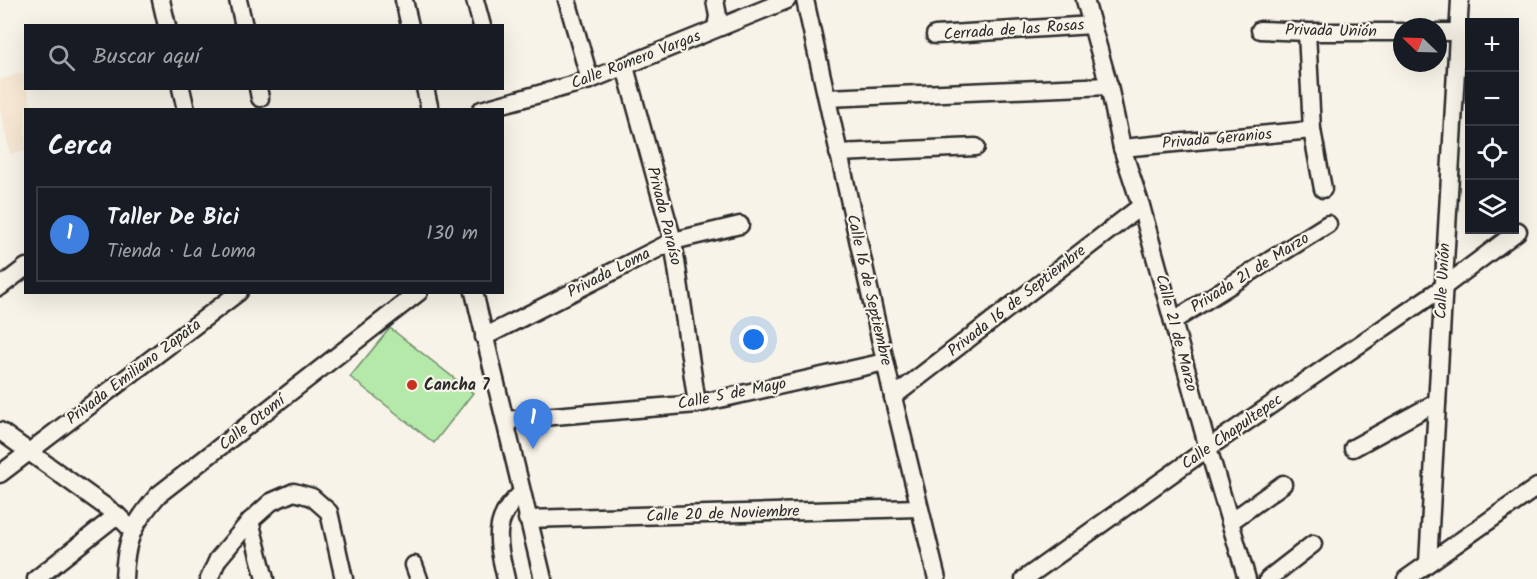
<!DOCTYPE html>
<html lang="es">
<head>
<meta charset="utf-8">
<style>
  body { margin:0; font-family:Kalam,sans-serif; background:#20242c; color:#f1f3f6 }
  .controls { position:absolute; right:18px; top:18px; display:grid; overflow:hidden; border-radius:0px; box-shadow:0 6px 24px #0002 }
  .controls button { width:54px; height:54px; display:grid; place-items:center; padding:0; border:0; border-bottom:2px solid #363941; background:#171b24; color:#f1f3f6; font:30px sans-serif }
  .compass { position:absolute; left:1393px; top:18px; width:54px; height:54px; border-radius:50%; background:#171b24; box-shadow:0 6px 24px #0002; rotate:293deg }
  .you { position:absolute; left:754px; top:340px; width:21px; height:21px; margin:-15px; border:4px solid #fff; border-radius:50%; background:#1a73e8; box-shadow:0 0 0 9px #1a73e833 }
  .badge { display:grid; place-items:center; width:39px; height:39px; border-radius:50%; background:#7c3aed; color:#fff; font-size:20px; font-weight:700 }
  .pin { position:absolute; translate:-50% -50px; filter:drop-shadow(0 2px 3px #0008) }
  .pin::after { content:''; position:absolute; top:32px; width:21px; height:18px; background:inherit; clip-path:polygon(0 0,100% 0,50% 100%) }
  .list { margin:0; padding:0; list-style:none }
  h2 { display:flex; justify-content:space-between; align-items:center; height:78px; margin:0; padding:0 24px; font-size:26px }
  h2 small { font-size:20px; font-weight:400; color:#9ea1a6 }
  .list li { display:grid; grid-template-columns:39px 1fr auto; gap:18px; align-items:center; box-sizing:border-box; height:96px; margin:0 12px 12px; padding:0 12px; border:2px solid #363941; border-radius:0px }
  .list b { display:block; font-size:22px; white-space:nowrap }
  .list p { margin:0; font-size:20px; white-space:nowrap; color:#9ea1a6 }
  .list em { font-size:20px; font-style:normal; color:#9ea1a6 }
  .icon { flex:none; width:33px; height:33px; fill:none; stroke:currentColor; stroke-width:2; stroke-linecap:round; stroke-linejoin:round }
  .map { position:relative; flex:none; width:1537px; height:579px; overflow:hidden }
  .search { position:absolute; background:#171b24; box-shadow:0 6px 24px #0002; left:24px; top:24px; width:480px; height:66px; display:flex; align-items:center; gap:15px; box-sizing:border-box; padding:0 21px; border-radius:0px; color:#9ea1a6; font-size:22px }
  .panel { position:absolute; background:#171b24; box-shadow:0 6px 24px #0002; left:24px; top:108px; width:480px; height:186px; border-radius:0px }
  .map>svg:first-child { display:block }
  .built { fill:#f5e7d3 }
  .green { fill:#b5e9aa; stroke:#708a6a; stroke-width:1.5 }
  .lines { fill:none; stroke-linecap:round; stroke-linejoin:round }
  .minor-casing { stroke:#2b2b2b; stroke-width:21 }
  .minor { stroke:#f7f3e8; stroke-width:16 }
  .poi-dot { fill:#c8321e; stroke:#f7f3e8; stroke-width:2 }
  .labels { text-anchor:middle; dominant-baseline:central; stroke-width:4.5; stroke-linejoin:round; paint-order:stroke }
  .street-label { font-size:16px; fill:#2b2b2b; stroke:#f7f3e8 }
  .poi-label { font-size:16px; font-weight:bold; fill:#2b2b2b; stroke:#f7f3e8; text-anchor:start }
</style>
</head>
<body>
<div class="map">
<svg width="1537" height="579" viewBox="0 0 1537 579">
  <rect width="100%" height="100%" fill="#f7f3e8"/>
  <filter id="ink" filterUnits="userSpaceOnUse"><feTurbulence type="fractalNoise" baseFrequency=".0167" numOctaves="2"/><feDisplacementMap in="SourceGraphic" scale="12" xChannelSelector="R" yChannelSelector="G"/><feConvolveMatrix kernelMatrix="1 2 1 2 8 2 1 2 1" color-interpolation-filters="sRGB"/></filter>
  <g filter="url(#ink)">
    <polygon class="built" points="23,72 26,88 27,89 32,109 26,110 25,151 10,154 0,109 0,80"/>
    <polygon class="green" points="390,328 473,393 434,443 350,377"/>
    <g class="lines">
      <g class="minor-casing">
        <g id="minor">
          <polyline points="161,0 167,26"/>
          <polyline points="238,0 244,26"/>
          <polyline points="404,0 410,26"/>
          <polyline points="475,0 482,26"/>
          <polyline points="567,0 590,80"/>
          <polyline points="715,0 718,16 716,28"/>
          <polyline points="805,0 893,397 937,579"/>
          <polyline points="1085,0 1109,86 1122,148 1141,206 1208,448 1247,579"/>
          <polyline points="1260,30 1307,32 1402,32"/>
          <polyline points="1307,32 1312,130 1323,189"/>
          <polyline points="1438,32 1457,32"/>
          <polyline points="935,35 1092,25"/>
          <polyline points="625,67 673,241 697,404"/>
          <polyline points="181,88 186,110"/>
          <polyline points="258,88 260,98"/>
          <polyline points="425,88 430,110"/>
          <polyline points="827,98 1109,86"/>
          <polyline points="481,110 590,80 787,0"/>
          <polyline points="1122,148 1312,130"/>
          <polyline points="838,153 976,147"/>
          <polyline points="0,287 26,267"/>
          <polyline points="474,292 543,579"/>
          <polyline points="1173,321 1328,224"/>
          <polyline points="484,337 673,241 740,225"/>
          <polyline points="893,397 1141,206"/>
          <polyline points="506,420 697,404 885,362"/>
          <polyline points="0,431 117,515 132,530"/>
          <polyline points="1353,448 1437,402"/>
          <polyline points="0,474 239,292"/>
          <polyline points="527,519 919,508"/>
          <polyline points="250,521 265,579"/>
          <polyline points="1230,522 1283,484"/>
          <polyline points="1428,563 1460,0"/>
          <polyline points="414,565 419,579"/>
          <polyline points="36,579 117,515"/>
          <path d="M 124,579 C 125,540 133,524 158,495 L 419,292"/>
          <polyline points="209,579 218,559 250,521 271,502 294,492 312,497 329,512 344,579"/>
          <path d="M 506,579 C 498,544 490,519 522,493"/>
          <polyline points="1024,579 1208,448 1442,288 1518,231"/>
          <polyline points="1268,579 1313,544"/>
          <polyline points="1406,579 1537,487"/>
        </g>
      </g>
      <use href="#minor" class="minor"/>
    </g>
  </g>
  <circle class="poi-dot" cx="412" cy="385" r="6"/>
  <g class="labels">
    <g class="street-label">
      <text transform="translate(1014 30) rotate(-4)">Cerrada de las Rosas</text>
      <text transform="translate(1331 31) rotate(1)">Privada Unión</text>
      <text transform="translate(636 60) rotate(-21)">Calle Romero Vargas</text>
      <text transform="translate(1217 139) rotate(-5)">Privada Geranios</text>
      <text transform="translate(664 216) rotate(76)">Privada Paraíso</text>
      <text transform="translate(609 273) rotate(-27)">Privada Loma</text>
      <text transform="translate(1250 273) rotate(-32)">Privada 21 de Marzo</text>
      <text transform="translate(1443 281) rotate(-87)">Calle Unión</text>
      <text transform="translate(869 290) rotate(77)">Calle 16 de Septiembre</text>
      <text transform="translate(1017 301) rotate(-38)">Privada 16 de Septiembre</text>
      <text transform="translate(1176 333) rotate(75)">Calle 21 de Marzo</text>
      <text transform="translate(134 372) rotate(-37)">Privada Emiliano Zapata</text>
      <text transform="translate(732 394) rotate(-11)">Calle 5 de Mayo</text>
      <text transform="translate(252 423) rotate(-38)">Calle Otomí</text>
      <text transform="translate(1232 432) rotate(-35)">Calle Chapultepec</text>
      <text transform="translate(723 514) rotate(-2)">Calle 20 de Noviembre</text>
    </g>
    <g class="poi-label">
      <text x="424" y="385">Cancha 7</text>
    </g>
  </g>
</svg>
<div class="controls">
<button>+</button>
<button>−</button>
<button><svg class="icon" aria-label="locate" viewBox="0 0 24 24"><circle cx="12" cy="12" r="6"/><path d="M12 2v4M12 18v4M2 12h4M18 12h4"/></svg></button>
<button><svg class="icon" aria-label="layers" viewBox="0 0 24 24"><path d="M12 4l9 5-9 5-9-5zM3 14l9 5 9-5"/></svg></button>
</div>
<svg class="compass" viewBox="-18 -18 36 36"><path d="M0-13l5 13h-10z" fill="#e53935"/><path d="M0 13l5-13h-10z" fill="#9ea1a6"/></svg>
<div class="you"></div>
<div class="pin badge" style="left:533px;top:449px;background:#3f7fe0">1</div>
<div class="search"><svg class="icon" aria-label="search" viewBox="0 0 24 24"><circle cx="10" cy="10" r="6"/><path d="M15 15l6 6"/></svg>Buscar aquí</div>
<section class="panel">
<h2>Cerca<small></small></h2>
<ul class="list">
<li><span class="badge" style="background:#3f7fe0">1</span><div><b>Taller De Bici</b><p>Tienda · La Loma</p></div><em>130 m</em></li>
</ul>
</section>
</div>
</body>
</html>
